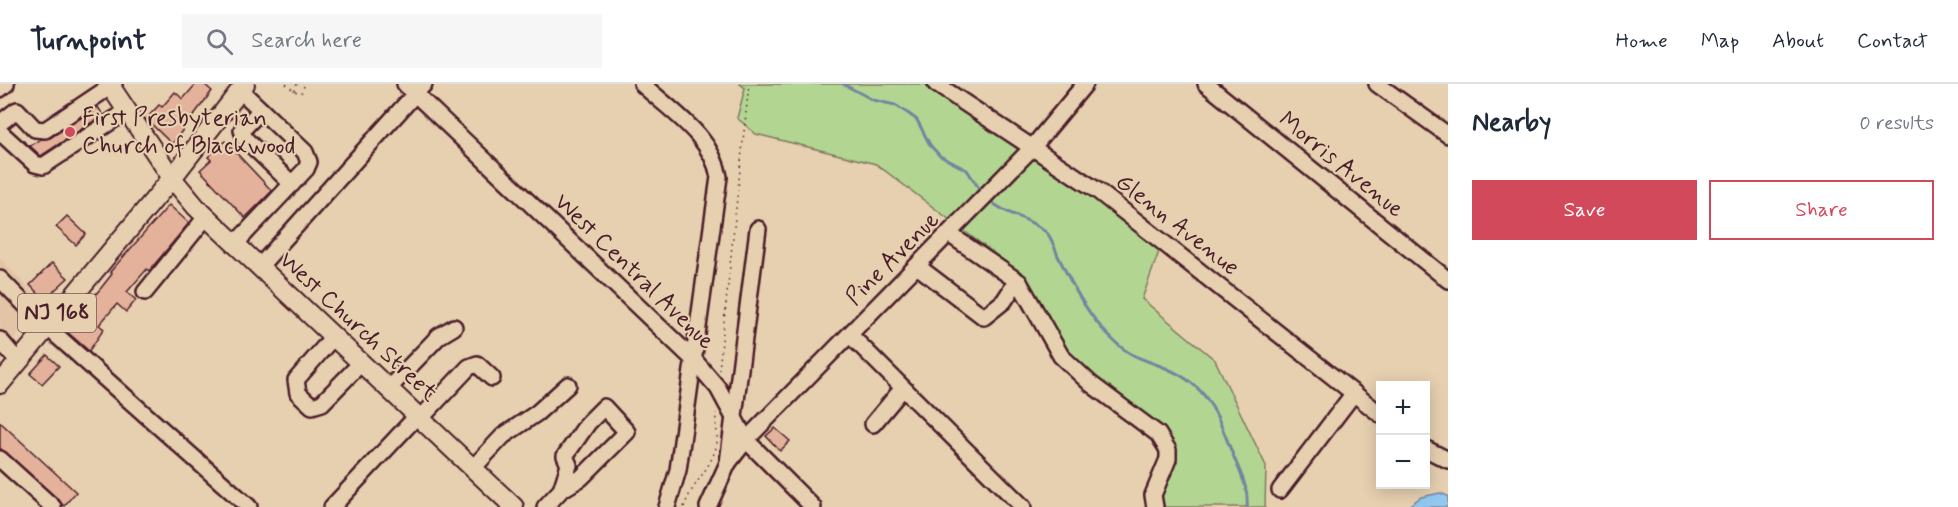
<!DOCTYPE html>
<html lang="en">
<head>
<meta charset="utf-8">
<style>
  body { margin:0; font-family:Mynerve,sans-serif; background:#f6f6f7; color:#1f2937 }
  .controls { position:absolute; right:18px; bottom:18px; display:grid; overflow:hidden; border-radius:0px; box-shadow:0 3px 15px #0003 }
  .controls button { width:54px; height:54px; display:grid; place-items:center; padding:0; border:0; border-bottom:2px solid #e0e1e3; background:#fff; color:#1f2937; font:30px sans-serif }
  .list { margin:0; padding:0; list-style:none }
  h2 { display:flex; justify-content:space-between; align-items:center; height:78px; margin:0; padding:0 24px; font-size:26px }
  h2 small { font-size:20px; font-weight:400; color:#747a83 }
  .actions { display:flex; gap:12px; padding:18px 24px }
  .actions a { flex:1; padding:14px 0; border:2px solid #d1495b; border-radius:0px; text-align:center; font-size:21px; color:#d1495b }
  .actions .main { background:#d1495b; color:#fff }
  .icon { flex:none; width:33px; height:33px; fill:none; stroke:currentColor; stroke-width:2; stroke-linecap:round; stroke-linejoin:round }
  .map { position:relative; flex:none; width:1448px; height:423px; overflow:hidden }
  header { display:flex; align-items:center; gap:36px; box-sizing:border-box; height:84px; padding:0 30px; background:#fff; border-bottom:2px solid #e0e1e3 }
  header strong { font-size:28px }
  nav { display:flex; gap:33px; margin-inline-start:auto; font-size:21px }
  .search { width:420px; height:54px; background:#f6f6f7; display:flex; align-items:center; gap:15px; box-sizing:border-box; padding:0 21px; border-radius:0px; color:#747a83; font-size:22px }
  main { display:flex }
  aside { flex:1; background:#fff }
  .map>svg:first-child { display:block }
  .built { fill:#e3c4a7 }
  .green { fill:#b2d691; stroke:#7e7a5e; stroke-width:1.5 }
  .water { fill:#92c8f0; stroke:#7584a1; stroke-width:1.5 }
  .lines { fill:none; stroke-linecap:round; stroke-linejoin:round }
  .stream { stroke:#7584a1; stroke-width:3 }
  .building { fill:#e4b19b; stroke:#4a1f2b; stroke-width:1.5 }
  .minor-casing { stroke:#4a1f2b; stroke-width:20 }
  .major-casing { stroke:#4a1f2b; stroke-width:22 }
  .path { stroke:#4a1f2b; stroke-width:1.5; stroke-dasharray:1.5 4.5; stroke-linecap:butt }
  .minor { stroke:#e7d0b0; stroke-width:15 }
  .major { stroke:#e7d0b0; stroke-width:18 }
  .poi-dot { fill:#d1495b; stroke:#e7d0b0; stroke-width:2 }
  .labels { text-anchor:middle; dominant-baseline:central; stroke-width:4.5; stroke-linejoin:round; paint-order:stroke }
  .shield { fill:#e7d0b0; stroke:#795453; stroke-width:1.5 }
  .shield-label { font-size:22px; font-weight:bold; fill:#4a1f2b }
  .poi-label { font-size:24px; fill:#4a1f2b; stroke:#e7d0b0; text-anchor:start }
  .street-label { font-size:24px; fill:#4a1f2b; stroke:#e7d0b0 }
</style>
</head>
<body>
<header>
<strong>Turnpoint</strong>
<div class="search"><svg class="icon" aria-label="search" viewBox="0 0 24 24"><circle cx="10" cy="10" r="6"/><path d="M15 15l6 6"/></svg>Search here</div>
<nav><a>Home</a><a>Map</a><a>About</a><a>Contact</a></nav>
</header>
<main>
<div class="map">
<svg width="1448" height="423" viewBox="0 0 1448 423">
  <rect width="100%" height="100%" fill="#e7d0b0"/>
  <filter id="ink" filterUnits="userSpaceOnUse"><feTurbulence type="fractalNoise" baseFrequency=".0167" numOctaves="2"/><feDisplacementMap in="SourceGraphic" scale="12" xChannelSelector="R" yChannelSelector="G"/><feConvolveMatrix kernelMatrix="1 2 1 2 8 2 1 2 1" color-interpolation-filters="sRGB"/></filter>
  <g filter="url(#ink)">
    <polygon class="built" points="0,174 44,219 0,273"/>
    <polygon class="green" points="740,0 938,0 1161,162 1142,215 1215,276 1266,382 1265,423 1148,423 1145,418 1175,363 1103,314 1000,174 876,80 756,50 737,34 745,4"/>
    <polygon class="water" points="1440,409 1448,412 1448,423 1407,423 1421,413"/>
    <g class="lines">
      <g class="stream">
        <polyline points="843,0 873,16 895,21 909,30 917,36 930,61 940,72 967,86 982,109"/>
        <path d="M 988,115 C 1006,132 1030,133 1047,149 C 1053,156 1055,166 1059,174 C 1073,203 1090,235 1114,257 C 1127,270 1141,275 1158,281 C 1208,299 1215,326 1233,371 C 1240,389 1249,403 1247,423"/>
      </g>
    </g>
    <g class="building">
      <polygon points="196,0 204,0 212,7 172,60 146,35 159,21 162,23 175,8 183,15"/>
      <polygon points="98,23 103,31 41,72 30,62 41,55 50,54"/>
      <polygon points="225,57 272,107 245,134 200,86 211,76 208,73"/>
      <polygon points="169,121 189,139 149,187 147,185 127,208 136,216 126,228 117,220 99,241 104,245 89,267 65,246 101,204 112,190 110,188"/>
      <polygon points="67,132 86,150 76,161 56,143"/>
      <polygon points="52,179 68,194 44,216 30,201"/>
      <polygon points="47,271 59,282 42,300 30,290"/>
      <polygon points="0,338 76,408 64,422 0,364"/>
      <polygon points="775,344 790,357 780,367 766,352"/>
    </g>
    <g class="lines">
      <g class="minor-casing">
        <g id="minor">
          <polyline points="405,0 694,276 718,304 746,356 813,423"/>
          <path d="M 642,0 C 671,27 712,52 719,93 L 678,386 L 667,423"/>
          <polyline points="936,0 1098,107 1380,330"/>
          <polyline points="1206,0 1448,196"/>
          <polyline points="1377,0 1448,51"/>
          <polyline points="0,5 6,0"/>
          <polyline points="261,26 242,46 245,55 292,100"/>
          <polyline points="0,39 17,26 35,45 45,46 114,0"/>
          <polyline points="0,48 35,80 43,82 127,27"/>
          <polyline points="949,150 1019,198 1061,272 1091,300 1158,350 1168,366 1168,375 1153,411 1155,423"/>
          <polyline points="235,160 306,85 309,78 305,68 240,6"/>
          <polyline points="917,182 984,233 1004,217 1017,197"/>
          <polyline points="259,183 424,0"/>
          <polyline points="0,195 46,242 249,423"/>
          <polyline points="145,208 206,133"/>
          <polyline points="850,251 1023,423"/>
          <polyline points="333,253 296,296 298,309 312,322 322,319 361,279"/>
          <polyline points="0,256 17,276"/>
          <polyline points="388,305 439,252 454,243"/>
          <polyline points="420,335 469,283 477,280 492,294"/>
          <polyline points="873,340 903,304"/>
          <polyline points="1426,365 1448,376"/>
          <polyline points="0,375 53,423"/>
          <polyline points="728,379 746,356 1032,64 1085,0"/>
          <polyline points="473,384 503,352 537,329 568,301"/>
          <polyline points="1280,406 1354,309"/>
          <polyline points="332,423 417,332"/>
          <polyline points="545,423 561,406 581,394 627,348 604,323 588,339 565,372 569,381 561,406"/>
          <polyline points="708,423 728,379 758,145"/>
        </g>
      </g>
      <g class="major-casing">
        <g id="major">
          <polyline points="109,0 172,94 196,123 514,423"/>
          <polyline points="0,300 172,94 245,0"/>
        </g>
      </g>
      <g class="path">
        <polyline points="286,0 294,7 301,9 305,0"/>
        <polyline points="294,7 297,0"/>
        <polyline points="719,286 749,0"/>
        <path d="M 684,423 C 691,401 710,386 716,363 C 719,353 715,340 716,329"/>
      </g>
      <use href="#minor" class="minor"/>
      <use href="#major" class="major"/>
    </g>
  </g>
  <circle class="poi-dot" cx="70" cy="48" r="6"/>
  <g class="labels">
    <rect class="shield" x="18" y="210" width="78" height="38" rx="4.5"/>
    <g class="shield-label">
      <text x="57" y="229">NJ 168</text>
    </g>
    <g class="poi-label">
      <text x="82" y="34">First Presbyterian<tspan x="82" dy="28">Church of Blackwood</tspan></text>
    </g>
    <g class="street-label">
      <text transform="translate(1341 81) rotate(39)">Morris Avenue</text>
      <text transform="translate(1177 141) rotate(38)">Glenn Avenue</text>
      <text transform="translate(893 175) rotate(-45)">Pine Avenue</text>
      <text transform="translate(634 188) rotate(44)">West Central Avenue</text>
      <text transform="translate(358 243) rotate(43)">West Church Street</text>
    </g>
  </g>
</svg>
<div class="controls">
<button>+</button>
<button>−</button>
</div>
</div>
<aside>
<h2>Nearby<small>0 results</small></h2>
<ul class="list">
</ul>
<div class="actions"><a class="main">Save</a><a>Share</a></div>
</aside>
</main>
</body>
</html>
